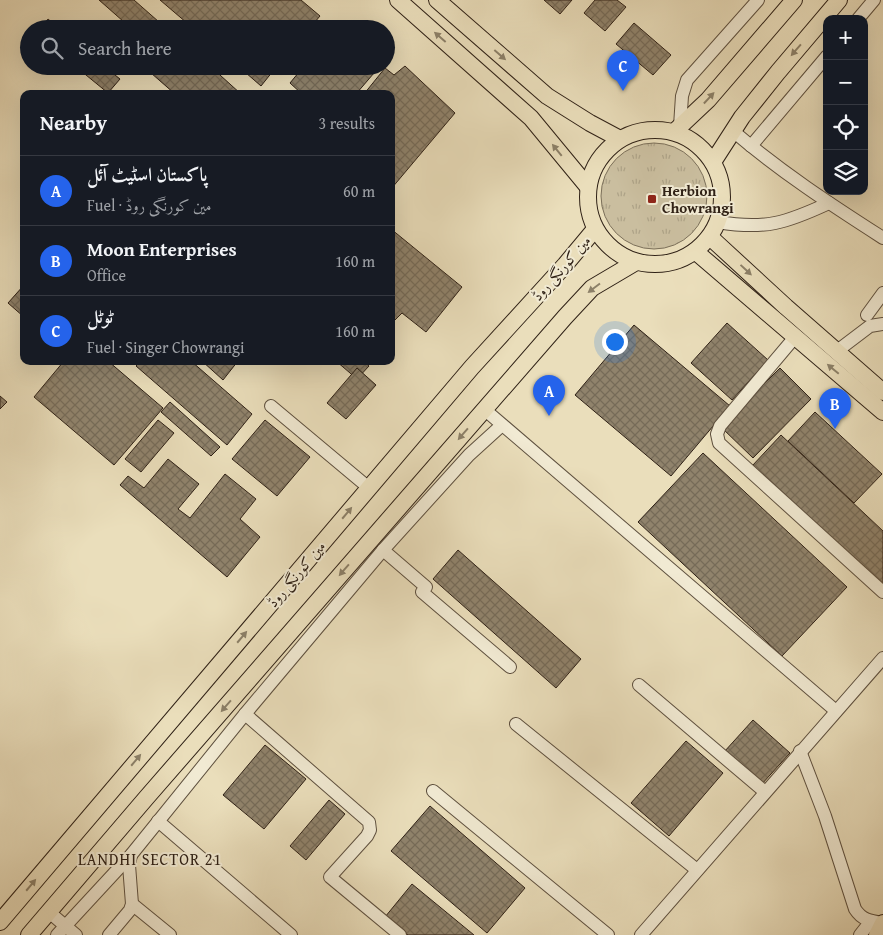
<!DOCTYPE html>
<html lang="en">
<head>
<meta charset="utf-8">
<style>
  body { margin:0; font-family:"Gentium Book Plus",Amiri,serif; background:#242831; color:#f1f3f6 }
  .controls { position:absolute; right:15px; top:15px; display:grid; overflow:hidden; border-radius:10px; box-shadow:0 5px 20px #0002 }
  .controls button { width:45px; height:45px; display:grid; place-items:center; padding:0; border:0; border-bottom:1px solid #363941; background:#171b24; color:#f1f3f6; font:25px sans-serif }
  .you { position:absolute; left:614px; top:341px; width:18px; height:18px; margin:-12px; border:4px solid #fff; border-radius:50%; background:#1a73e8; box-shadow:0 0 0 8px #1a73e833 }
  .badge { display:grid; place-items:center; width:32px; height:32px; border-radius:50%; background:#2563eb; color:#fff; font-size:16px; font-weight:700 }
  .pin { position:absolute; translate:-50% -41px; filter:drop-shadow(0 1px 2px #0008) }
  .pin::after { content:''; position:absolute; top:26px; width:18px; height:15px; background:inherit; clip-path:polygon(0 0,100% 0,50% 100%) }
  .list { margin:0; padding:0; list-style:none }
  h2 { display:flex; justify-content:space-between; align-items:center; height:65px; margin:0; padding:0 20px; font-size:21px }
  h2 small { font-size:16px; font-weight:400; color:#9ea1a6 }
  .list li { display:grid; grid-template-columns:32px 1fr auto; gap:15px; align-items:center; box-sizing:border-box; height:70px; padding:0 20px; border-top:1px solid #363941 }
  .list b { display:block; font-size:19px; white-space:nowrap }
  .list p { margin:0; font-size:16px; white-space:nowrap; color:#9ea1a6 }
  .list em { font-size:16px; font-style:normal; color:#9ea1a6 }
  .icon { flex:none; width:28px; height:28px; fill:none; stroke:currentColor; stroke-width:2; stroke-linecap:round; stroke-linejoin:round }
  .map { position:relative; flex:none; width:883px; height:935px; overflow:hidden }
  .search { position:absolute; background:#171b24; box-shadow:0 5px 20px #0002; left:20px; top:20px; width:375px; height:55px; display:flex; align-items:center; gap:12px; box-sizing:border-box; padding:0 18px; border-radius:28px; color:#9ea1a6; font-size:19px }
  .panel { position:absolute; background:#171b24; box-shadow:0 5px 20px #0002; left:20px; top:90px; width:375px; height:275px; border-radius:10px }
  .map>svg:first-child { display:block }
  .grass { fill:url(#grass-tufts); stroke:#7c705a }
  .building { fill:url(#building-cross-hatch); stroke:#2f2116 }
  .lines { fill:none; stroke-linecap:round; stroke-linejoin:round }
  .minor-casing { stroke:#5e503f; stroke-width:14 }
  .major-casing { stroke:#2f2116; stroke-width:18 }
  .minor { stroke:#f1ead3; stroke-width:12 }
  .major { stroke:#eadebb; stroke-width:16 }
  .oneway { fill:#8c8068 }
  .poi-dot { fill:#8f2418; stroke:#f1ead3; stroke-width:2 }
  .labels { text-anchor:middle; dominant-baseline:central; stroke-width:4; stroke-linejoin:round; paint-order:stroke }
  .poi-label { font-size:15px; font-weight:bold; fill:#2f2116; stroke:#f1ead3; text-anchor:start }
  .street-label { font-size:15px; fill:#2f2116; stroke:#f1ead3 }
  .neighbourhood-label { font-size:16px; letter-spacing:1px; fill:#2f2116; stroke:#f1ead3 }
</style>
</head>
<body>
<div class="map">
<svg width="883" height="935" viewBox="0 0 883 935">
  <defs>
    <pattern id="grass-tufts" width="24" height="20" patternUnits="userSpaceOnUse" patternTransform="scale(1.25)"><rect width="24" height="20" fill="#cabe9f"/><path d="M3 7l-1-3M5 7V3M7 7l1-3M15 17l-1-3M17 17v-4M19 17l1-3" fill="none" stroke="#aea388"/></pattern>
    <pattern id="building-cross-hatch" width="8" height="8" patternUnits="userSpaceOnUse" patternTransform="scale(1.25)"><rect width="8" height="8" fill="#90836c"/><path d="M0 0l8 8M0 8l8-8" fill="none" stroke="#766b58"/></pattern>
  </defs>
  <rect width="100%" height="100%" fill="#eadebb"/>
  <filter id="stains"><feTurbulence type="fractalNoise" baseFrequency=".004" numOctaves="4"/><feColorMatrix values="0 0 0 0 .2 0 0 0 0 .09 0 0 0 0 .02 0 0 0 .5 -.17"/></filter>
  <radialGradient id="worn" r=".72"><stop offset=".6" stop-color="#630" stop-opacity="0"/><stop offset="1" stop-color="#630" stop-opacity=".3"/></radialGradient>
  <circle class="grass" cx="654" cy="196" r="53"/>
  <g class="building">
    <polygon points="99,0 134,0 167,29 132,29"/>
    <polygon points="160,0 301,0 320,16 309,29 194,29"/>
    <polygon points="544,0 572,0 560,14"/>
    <polygon points="595,0 617,0 626,7 605,31 584,13"/>
    <polygon points="48,19 60,29 40,29"/>
    <polygon points="634,23 671,55 653,75 616,44"/>
    <polygon points="386,43 394,49 386,58"/>
    <polygon points="75,66 104,66 120,79 108,93"/>
    <polygon points="143,66 210,66 241,94 175,94"/>
    <polygon points="238,66 277,66 261,86"/>
    <polygon points="304,66 380,66 356,94 302,94 290,83"/>
    <polygon points="405,66 455,113 391,189 391,94 364,94 385,68 394,75"/>
    <polygon points="391,229 462,287 426,332 402,313 394,321 391,318"/>
    <polygon points="24,285 24,317 8,303"/>
    <polygon points="727,323 768,360 732,400 691,363"/>
    <polygon points="634,325 730,406 671,476 575,395"/>
    <polygon points="64,361 108,361 163,408 114,465 34,397"/>
    <polygon points="141,361 191,361 252,414 227,445 136,366"/>
    <polygon points="202,361 238,361 223,380"/>
    <polygon points="336,361 363,361 369,366 357,379"/>
    <polygon points="357,368 376,385 346,419 327,403"/>
    <polygon points="780,368 811,399 753,458 721,427"/>
    <polygon points="0,396 7,402 0,409"/>
    <polygon points="170,402 220,447 211,456 161,412"/>
    <polygon points="815,412 882,474 854,503 788,441"/>
    <polygon points="158,420 174,433 141,472 125,459"/>
    <polygon points="265,420 310,457 277,496 232,459"/>
    <polygon points="781,435 883,531 883,589 752,466"/>
    <polygon points="703,453 847,587 782,656 638,522"/>
    <polygon points="168,459 199,484 178,509 190,518 225,474 256,499 240,519 260,537 227,577 120,485 128,476 144,488"/>
    <polygon points="458,550 581,659 556,688 433,579"/>
    <polygon points="753,720 790,753 761,785 724,752"/>
    <polygon points="686,741 723,773 669,836 631,803"/>
    <polygon points="265,745 306,779 264,829 223,795"/>
    <polygon points="329,800 345,814 306,860 290,846"/>
    <polygon points="430,806 525,888 487,933 391,851"/>
    <polygon points="412,884 474,935 408,935 385,917"/>
  </g>
  <g class="lines">
    <g class="minor-casing">
      <g id="minor">
        <polyline points="858,19 874,0"/>
        <polyline points="680,126 682,96 687,80 758,0"/>
        <path d="M 733,131 C 781,172 830,204 883,238"/>
        <polyline points="751,146 827,56"/>
        <path d="M 718,222 C 765,230 786,223 829,203"/>
        <polyline points="867,315 883,293"/>
        <polyline points="795,337 720,426 717,434 719,443 883,592"/>
        <polyline points="837,351 870,326 883,324"/>
        <polyline points="271,406 369,488"/>
        <polyline points="484,409 836,711"/>
        <polyline points="383,550 426,587 422,592 510,667"/>
        <polyline points="639,685 765,792"/>
        <polyline points="245,714 369,822 370,830 367,836 330,877 400,935"/>
        <polyline points="516,724 697,870"/>
        <path d="M 800,751 L 825,816 L 855,909 C 862,920 870,921 883,923"/>
        <polyline points="433,791 608,935"/>
        <polyline points="158,821 291,935"/>
        <polyline points="132,904 170,935"/>
        <polyline points="49,912 76,935"/>
        <polyline points="57,935 131,855 245,714 383,550 469,455 502,425"/>
        <polyline points="109,935 130,910 132,904 129,865 131,855"/>
        <polyline points="641,935 883,658"/>
        <polyline points="860,935 871,921"/>
      </g>
    </g>
    <g class="major-casing">
      <g id="major">
        <polyline points="398,0 531,118 588,187"/>
        <polyline points="437,0 547,96 590,123 620,139"/>
        <circle cx="655" cy="197" r="67"/>
        <polyline points="674,132 708,100 794,0"/>
        <polyline points="713,162 742,117 778,72 839,0"/>
        <polyline points="710,237 786,307 883,392"/>
        <polyline points="696,252 883,412"/>
        <polyline points="0,922 472,367 565,265 595,229"/>
        <polyline points="29,935 147,797 565,317 592,288 636,262"/>
        <polyline points="877,935 883,923"/>
      </g>
    </g>
    <use href="#minor" class="minor"/>
    <use href="#major" class="major"/>
  </g>
  <defs><path id="oneway-solid" d="M-6-.8H1V-3.2L6.5 0L1 3.2V.8H-6Z" transform="scale(1.25)"/></defs>
  <g class="oneway">
    <use href="#oneway-solid" transform="translate(440 37) rotate(-139)"/>
    <use href="#oneway-solid" transform="translate(796 50) rotate(131)"/>
    <use href="#oneway-solid" transform="translate(500 55) rotate(41)"/>
    <use href="#oneway-solid" transform="translate(709 98) rotate(-47)"/>
    <use href="#oneway-solid" transform="translate(557 150) rotate(-129)"/>
    <use href="#oneway-solid" transform="translate(746 270) rotate(43)"/>
    <use href="#oneway-solid" transform="translate(594 288) rotate(143)"/>
    <use href="#oneway-solid" transform="translate(833 369) rotate(-140)"/>
    <use href="#oneway-solid" transform="translate(463 434) rotate(131)"/>
    <use href="#oneway-solid" transform="translate(347 513) rotate(-50)"/>
    <use href="#oneway-solid" transform="translate(344 570) rotate(131)"/>
    <use href="#oneway-solid" transform="translate(242 637) rotate(-50)"/>
    <use href="#oneway-solid" transform="translate(226 706) rotate(131)"/>
    <use href="#oneway-solid" transform="translate(136 760) rotate(-50)"/>
    <use href="#oneway-solid" transform="translate(31 885) rotate(-50)"/>
  </g>
  <rect class="poi-dot" x="647" y="194" width="10" height="10" rx="2.5"/>
  <g class="labels">
    <g class="poi-label">
      <text x="662" y="190">Herbion<tspan x="662" dy="17">Chowrangi</tspan></text>
    </g>
    <g class="street-label">
      <text transform="translate(561 268) rotate(-49)">مین کورنگی روڈ</text>
      <text transform="translate(296 574) rotate(-50)">مین کورنگی روڈ</text>
    </g>
    <g class="neighbourhood-label">
      <text x="150" y="859">LANDHI SECTOR 21</text>
    </g>
  </g>
  <rect width="100%" height="100%" filter="url(#stains)"/>
  <rect width="100%" height="100%" fill="url(#worn)"/>
</svg>
<div class="controls">
<button>+</button>
<button>−</button>
<button><svg class="icon" aria-label="locate" viewBox="0 0 24 24"><circle cx="12" cy="12" r="6"/><path d="M12 2v4M12 18v4M2 12h4M18 12h4"/></svg></button>
<button><svg class="icon" aria-label="layers" viewBox="0 0 24 24"><path d="M12 4l9 5-9 5-9-5zM3 14l9 5 9-5"/></svg></button>
</div>
<div class="you"></div>
<div class="pin badge" style="left:549px;top:416px">A</div>
<div class="pin badge" style="left:835px;top:429px">B</div>
<div class="pin badge" style="left:623px;top:91px">C</div>
<div class="search"><svg class="icon" aria-label="search" viewBox="0 0 24 24"><circle cx="10" cy="10" r="6"/><path d="M15 15l6 6"/></svg>Search here</div>
<section class="panel">
<h2>Nearby<small>3 results</small></h2>
<ul class="list">
<li><span class="badge">A</span><div><b>پاکستان اسٹیٹ آئل</b><p>Fuel · مین کورنگی روڈ</p></div><em>60 m</em></li>
<li><span class="badge">B</span><div><b>Moon Enterprises</b><p>Office</p></div><em>160 m</em></li>
<li><span class="badge">C</span><div><b>ٹوٹل</b><p>Fuel · Singer Chowrangi</p></div><em>160 m</em></li>
</ul>
</section>
</div>
</body>
</html>
